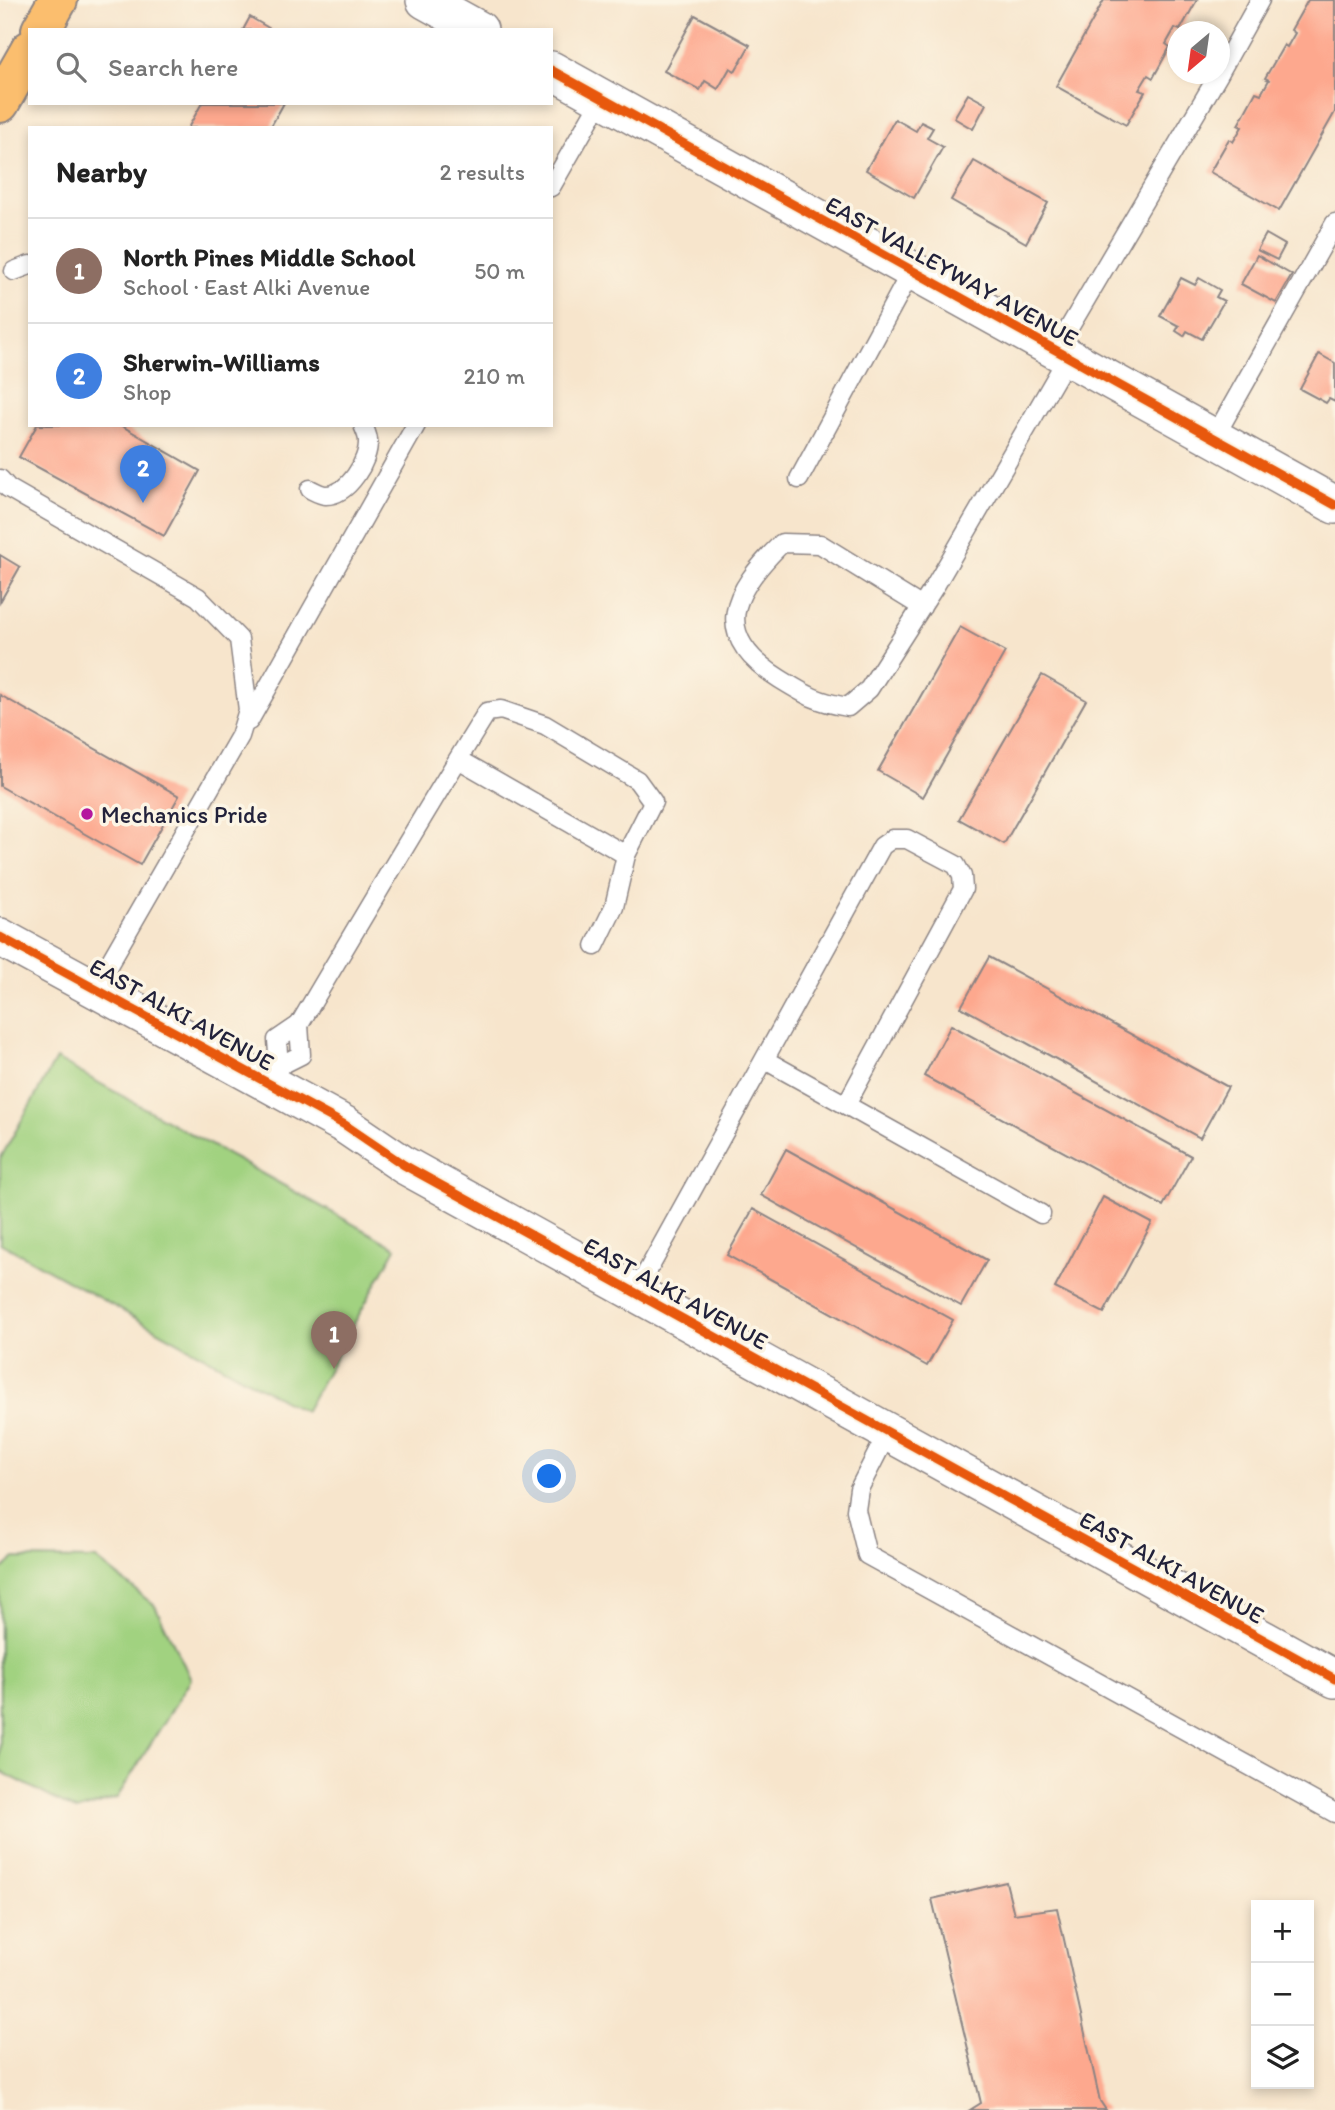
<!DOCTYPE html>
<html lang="en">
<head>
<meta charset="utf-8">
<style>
  body { margin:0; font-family:Itim,sans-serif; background:#f2f2f2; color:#222 }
  .controls { position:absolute; right:21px; bottom:21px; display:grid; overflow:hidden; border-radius:0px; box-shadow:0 4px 10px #0003 }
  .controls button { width:63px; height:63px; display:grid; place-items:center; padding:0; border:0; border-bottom:2px solid #e0e0e0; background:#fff; color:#222; font:35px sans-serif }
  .compass { position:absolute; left:1167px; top:21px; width:63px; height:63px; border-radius:50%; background:#fff; box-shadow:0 4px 10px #0003; rotate:209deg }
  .you { position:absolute; left:550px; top:1477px; width:24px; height:24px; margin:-18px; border:5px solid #fff; border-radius:50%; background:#1a73e8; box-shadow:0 0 0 10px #1a73e833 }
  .badge { display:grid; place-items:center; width:46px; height:46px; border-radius:50%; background:#0b8043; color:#fff; font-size:23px; font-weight:700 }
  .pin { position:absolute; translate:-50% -58px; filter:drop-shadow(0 2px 4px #0008) }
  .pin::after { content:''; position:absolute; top:37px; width:24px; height:21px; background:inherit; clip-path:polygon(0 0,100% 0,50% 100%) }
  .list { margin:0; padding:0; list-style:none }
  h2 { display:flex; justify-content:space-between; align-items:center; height:91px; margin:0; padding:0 28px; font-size:30px }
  h2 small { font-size:23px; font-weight:400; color:#767676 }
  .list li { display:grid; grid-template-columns:46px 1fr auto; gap:21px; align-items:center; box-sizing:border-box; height:105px; padding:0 28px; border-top:2px solid #e0e0e0 }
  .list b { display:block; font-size:26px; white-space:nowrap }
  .list p { margin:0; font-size:23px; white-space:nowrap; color:#767676 }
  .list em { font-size:23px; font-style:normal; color:#767676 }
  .icon { flex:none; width:38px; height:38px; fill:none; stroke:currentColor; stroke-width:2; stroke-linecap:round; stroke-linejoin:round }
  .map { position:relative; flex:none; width:1335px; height:2110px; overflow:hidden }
  .search { position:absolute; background:#fff; box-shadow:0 4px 10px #0003; left:28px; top:28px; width:525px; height:77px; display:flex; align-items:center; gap:18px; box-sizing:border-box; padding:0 24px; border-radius:0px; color:#767676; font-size:26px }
  .panel { position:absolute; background:#fff; box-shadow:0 4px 10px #0003; left:28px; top:126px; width:525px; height:301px; border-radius:0px }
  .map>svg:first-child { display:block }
  .green { fill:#a1d280; stroke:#627a5e; stroke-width:2 }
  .building { fill:#fda88e }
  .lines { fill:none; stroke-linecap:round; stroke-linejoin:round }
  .service-casing { stroke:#8c8484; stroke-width:21 }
  .minor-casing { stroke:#8c8484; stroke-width:40 }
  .primary-casing { stroke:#8c8484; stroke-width:42 }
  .service { stroke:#fff; stroke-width:18 }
  .minor { stroke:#fff; stroke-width:37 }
  .primary { stroke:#fbbe6e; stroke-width:38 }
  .cycleway-casing { stroke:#fcf5e5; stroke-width:13 }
  .cycleway { stroke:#e8590c; stroke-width:9 }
  .poi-dot { fill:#b5179e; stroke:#fcf5e5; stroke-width:2.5 }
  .labels { text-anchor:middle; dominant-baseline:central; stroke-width:7; stroke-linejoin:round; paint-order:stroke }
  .street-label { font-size:24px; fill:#22223b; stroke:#fcf5e5 }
  .poi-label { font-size:24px; fill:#22223b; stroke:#fcf5e5; text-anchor:start }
</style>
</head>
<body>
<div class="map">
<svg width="1335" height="2110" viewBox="0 0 1335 2110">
  <rect width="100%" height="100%" fill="#fcf5e5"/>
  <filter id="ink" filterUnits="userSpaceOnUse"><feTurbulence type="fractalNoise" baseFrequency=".0143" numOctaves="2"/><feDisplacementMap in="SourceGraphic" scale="14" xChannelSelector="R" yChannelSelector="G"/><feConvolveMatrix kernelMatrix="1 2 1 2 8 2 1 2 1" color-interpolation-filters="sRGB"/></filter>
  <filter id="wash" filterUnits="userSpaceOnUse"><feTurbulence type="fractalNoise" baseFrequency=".00686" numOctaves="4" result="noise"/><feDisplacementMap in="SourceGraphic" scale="28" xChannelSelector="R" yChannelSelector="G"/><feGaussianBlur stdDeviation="1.57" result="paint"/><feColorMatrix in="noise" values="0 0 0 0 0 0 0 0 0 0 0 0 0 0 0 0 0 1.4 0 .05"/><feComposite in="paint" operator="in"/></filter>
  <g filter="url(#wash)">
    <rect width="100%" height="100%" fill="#f7e5cc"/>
    <g class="green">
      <polygon points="56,1059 396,1248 305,1412 0,1243 0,1159"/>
      <polygon points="15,1558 96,1559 155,1606 191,1679 117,1798 77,1811 0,1771 0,1571"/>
    </g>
    <g id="blocks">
      <g class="building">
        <polygon points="1104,0 1197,0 1180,30 1175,28 1166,44 1170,47 1153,78 1148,75 1139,90 1145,92 1126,125 1056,86"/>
        <polygon points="1308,0 1335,0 1335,112 1279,211 1210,172 1229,139 1233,142 1242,127 1238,125 1256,92 1261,94 1269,80 1265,78 1284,45 1287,47 1295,33 1291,30"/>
        <polygon points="695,15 750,45 735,71 730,68 718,89 705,81 700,90 664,71"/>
        <polygon points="250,17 272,30 243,30"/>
        <polygon points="968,94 986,104 973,129 954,118"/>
        <polygon points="202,103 284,103 270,128 188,128"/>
        <polygon points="895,119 916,131 921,122 933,128 927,138 943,147 914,198 866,170"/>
        <polygon points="974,161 1048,203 1026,243 951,200"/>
        <polygon points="1266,234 1285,245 1277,260 1257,250"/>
        <polygon points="1257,255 1292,275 1276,303 1241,284"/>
        <polygon points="1181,278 1195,285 1199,278 1220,290 1216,297 1224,301 1202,339 1187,331 1184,336 1176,331 1179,326 1160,316"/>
        <polygon points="1319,354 1335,363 1335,402 1329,399 1326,403 1300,389"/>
        <polygon points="37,425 120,425 200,471 164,536 19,457"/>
        <polygon points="0,555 20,567 0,602"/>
        <polygon points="960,627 1005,652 923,797 878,771"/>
        <polygon points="1042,675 1086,700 1004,844 959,819"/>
        <polygon points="0,695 179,796 140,865 0,786"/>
        <polygon points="989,957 1228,1087 1200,1138 961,1007"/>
        <polygon points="951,1025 1191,1156 1163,1206 924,1076"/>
        <polygon points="786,1149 987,1260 961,1306 761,1195"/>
        <polygon points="1103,1197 1152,1223 1104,1313 1055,1288"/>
        <polygon points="753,1209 953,1320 927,1366 727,1255"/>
        <polygon points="1006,1882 1014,1914 1057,1908 1100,2101 1106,2110 970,2110 981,2103 932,1899"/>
      </g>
    </g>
  </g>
  <g filter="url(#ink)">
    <use href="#blocks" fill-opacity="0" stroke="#8c8484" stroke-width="2"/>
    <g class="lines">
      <g class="service-casing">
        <g id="service">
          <polyline points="1220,72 1260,0"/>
          <polyline points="551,187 602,98"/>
          <polyline points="14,271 30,265"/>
          <polyline points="1056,350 1219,74"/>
          <polyline points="1214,438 1335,223"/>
          <polyline points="0,479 8,488 198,597 239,639 248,710 240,736 95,988"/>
          <polyline points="799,479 912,270"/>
          <path d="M 310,489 C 314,491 321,495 326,495 C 348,495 369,461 368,441 C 368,436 365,430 363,425"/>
          <path d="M 922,607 L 820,544 L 782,543 C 732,592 709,635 780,679 C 806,695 817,702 848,707 L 869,689 L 935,586 L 1068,357"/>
          <polyline points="249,721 416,425"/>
          <polyline points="595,946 614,907 626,855"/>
          <path d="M 299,1025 C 361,920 423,815 487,712 L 501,710 L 545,725 L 637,780 L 653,802 L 626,855 L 458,759"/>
          <polyline points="765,1060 846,1105"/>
          <polyline points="269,1083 279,1066 277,1040 299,1025 301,1055 279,1066"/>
          <polyline points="636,1292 882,846 892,839 907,839 956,865 962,876 963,889 846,1105 1041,1214"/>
          <polyline points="888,1432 859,1489 856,1510 867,1555 1335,1813"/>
        </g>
      </g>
      <g class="minor-casing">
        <g id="minor">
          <polyline points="425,0 479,30"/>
          <polyline points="551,70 1335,505"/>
          <polyline points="0,937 345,1125 404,1165 1335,1679"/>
        </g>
      </g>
      <g class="primary-casing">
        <g id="primary">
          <polyline points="41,30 58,0"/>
          <polyline points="0,103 30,50"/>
        </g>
      </g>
      <use href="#service" class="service"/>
      <use href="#minor" class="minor"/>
      <use href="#primary" class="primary"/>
      <g class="cycleway-casing">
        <g id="cycleway">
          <polyline points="551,70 1335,505"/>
          <polyline points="0,937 345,1125 404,1165 1335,1679"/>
        </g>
      </g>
      <use href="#cycleway" class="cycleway"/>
    </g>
  </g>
  <circle class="poi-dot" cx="87" cy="814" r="7"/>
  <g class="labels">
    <g class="street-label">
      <text transform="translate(952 271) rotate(29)">EAST VALLEYWAY AVENUE</text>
      <text transform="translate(182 1014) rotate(29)">EAST ALKI AVENUE</text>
      <text transform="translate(676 1293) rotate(29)">EAST ALKI AVENUE</text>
      <text transform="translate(1172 1567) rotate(29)">EAST ALKI AVENUE</text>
    </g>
    <g class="poi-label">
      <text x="101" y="814">Mechanics Pride</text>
    </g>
  </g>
</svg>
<div class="controls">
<button>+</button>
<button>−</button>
<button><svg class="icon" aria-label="layers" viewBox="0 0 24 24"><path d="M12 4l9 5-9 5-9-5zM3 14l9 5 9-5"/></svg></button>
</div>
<svg class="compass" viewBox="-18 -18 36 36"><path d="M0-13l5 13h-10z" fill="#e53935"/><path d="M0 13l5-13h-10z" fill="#767676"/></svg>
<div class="you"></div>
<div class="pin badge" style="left:334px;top:1369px;background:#8d6e63">1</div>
<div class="pin badge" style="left:143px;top:503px;background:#3f7fe0">2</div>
<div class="search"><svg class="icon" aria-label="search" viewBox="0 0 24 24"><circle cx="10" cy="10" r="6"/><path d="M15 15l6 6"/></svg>Search here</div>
<section class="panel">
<h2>Nearby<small>2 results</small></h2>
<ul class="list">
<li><span class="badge" style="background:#8d6e63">1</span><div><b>North Pines Middle School</b><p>School · East Alki Avenue</p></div><em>50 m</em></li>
<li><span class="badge" style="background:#3f7fe0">2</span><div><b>Sherwin-Williams</b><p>Shop</p></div><em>210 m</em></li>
</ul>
</section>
</div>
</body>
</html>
